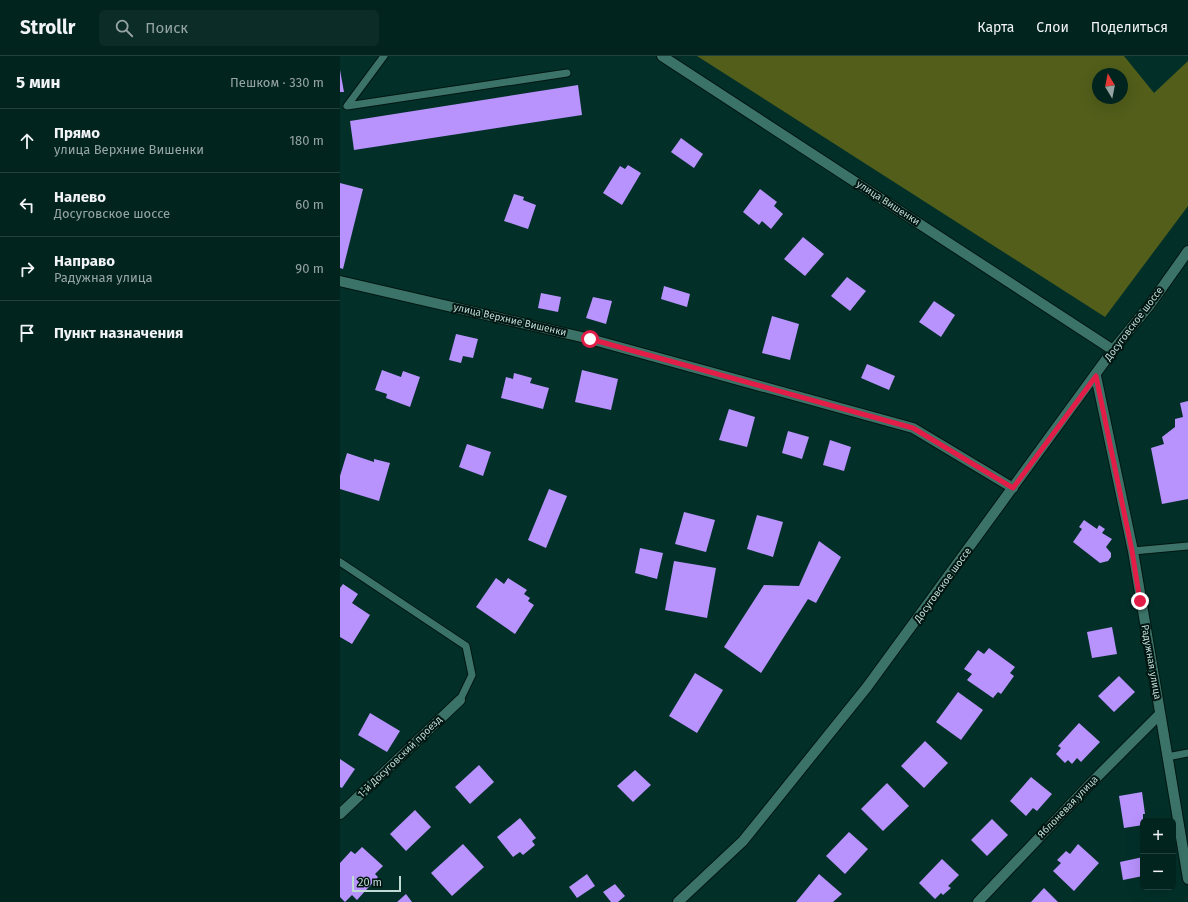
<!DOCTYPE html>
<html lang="ru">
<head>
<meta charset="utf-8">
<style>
  body { margin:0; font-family:"Fira Sans",sans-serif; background:#0c2c28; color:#f1f3f6 }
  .controls { position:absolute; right:12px; bottom:12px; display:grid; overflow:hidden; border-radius:6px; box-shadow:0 4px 16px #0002 }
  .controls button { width:36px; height:36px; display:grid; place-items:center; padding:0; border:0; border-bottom:1px solid #23413d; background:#02241f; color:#f1f3f6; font:20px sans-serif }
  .compass { position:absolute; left:752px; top:12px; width:36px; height:36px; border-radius:50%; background:#02241f; box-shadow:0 4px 16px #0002; rotate:350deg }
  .scale { position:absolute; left:12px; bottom:10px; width:49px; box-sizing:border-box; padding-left:4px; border:2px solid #bfdbd4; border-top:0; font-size:11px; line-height:14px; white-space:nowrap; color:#bfdbd4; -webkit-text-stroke:3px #011511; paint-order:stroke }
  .stop { position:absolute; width:12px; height:12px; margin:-9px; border:3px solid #e11d48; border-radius:50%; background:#fff }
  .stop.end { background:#e11d48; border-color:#fff; box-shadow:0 1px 4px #0008 }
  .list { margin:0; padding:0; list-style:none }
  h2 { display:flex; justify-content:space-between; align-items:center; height:52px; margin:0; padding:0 16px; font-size:17px }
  h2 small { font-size:13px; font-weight:400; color:#96a4a4 }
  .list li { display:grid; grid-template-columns:26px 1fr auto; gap:12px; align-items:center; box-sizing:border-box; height:64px; padding:0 16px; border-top:1px solid #23413d }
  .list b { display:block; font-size:15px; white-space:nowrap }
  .list p { margin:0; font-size:13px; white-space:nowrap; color:#96a4a4 }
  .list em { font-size:13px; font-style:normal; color:#96a4a4 }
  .icon { flex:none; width:22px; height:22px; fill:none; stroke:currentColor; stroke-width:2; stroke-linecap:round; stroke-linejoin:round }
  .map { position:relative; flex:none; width:848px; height:846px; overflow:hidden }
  header { display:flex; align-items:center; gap:24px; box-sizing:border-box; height:56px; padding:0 20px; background:#02241f; border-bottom:1px solid #23413d }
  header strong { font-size:19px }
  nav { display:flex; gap:22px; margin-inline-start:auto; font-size:14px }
  .search { width:280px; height:36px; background:#0c2c28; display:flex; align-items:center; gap:10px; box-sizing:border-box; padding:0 14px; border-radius:6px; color:#96a4a4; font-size:15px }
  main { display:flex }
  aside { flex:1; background:#02241f }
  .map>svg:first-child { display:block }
  .forest { fill:#525e1a; fill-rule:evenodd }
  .building { fill:#b892fd }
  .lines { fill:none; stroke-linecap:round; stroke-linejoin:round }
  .service-casing { stroke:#001611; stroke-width:9 }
  .minor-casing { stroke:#001611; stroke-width:12 }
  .secondary-casing { stroke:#001611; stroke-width:12 }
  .service { stroke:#3c7368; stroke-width:7 }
  .minor { stroke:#3c7368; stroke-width:10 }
  .secondary { stroke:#3c7368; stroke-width:10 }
  .route { stroke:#e11d48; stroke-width:5 }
  .labels { text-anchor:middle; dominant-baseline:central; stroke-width:4; stroke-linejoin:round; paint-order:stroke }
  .street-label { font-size:10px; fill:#bfdbd4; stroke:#011511 }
</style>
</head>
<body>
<header>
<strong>Strollr</strong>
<div class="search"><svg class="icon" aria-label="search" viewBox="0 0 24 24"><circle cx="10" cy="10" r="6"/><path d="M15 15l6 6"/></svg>Поиск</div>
<nav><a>Карта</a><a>Слои</a><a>Поделиться</a></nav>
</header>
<main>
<aside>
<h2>5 мин<small>Пешком · 330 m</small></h2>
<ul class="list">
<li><svg class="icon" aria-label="ahead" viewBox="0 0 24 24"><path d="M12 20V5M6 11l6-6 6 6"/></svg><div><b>Прямо</b><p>улица Верхние Вишенки</p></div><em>180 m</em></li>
<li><svg class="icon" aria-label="left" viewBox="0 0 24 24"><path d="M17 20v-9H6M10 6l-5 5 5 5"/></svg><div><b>Налево</b><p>Досуговское шоссе</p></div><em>60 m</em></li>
<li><svg class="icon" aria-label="right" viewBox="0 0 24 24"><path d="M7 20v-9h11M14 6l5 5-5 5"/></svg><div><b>Направо</b><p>Радужная улица</p></div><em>90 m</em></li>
<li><svg class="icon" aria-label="arrive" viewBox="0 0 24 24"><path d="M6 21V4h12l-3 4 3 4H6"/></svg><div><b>Пункт назначения</b></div></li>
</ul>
</aside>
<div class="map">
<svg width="848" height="846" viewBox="0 0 848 846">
  <rect width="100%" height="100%" fill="#023029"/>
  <path class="forest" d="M 357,0 L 784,0 L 814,37 L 848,5 L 848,150 L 765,261 ZM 758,18 L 782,18 L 782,42 L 758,42 Z"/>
  <g class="building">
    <polygon points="0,14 4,36 0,36"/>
    <polygon points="238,29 242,59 14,94 10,65"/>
    <polygon points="341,82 363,98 354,112 331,96"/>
    <polygon points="288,109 301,117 282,149 263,137 280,110 285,113"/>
    <polygon points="0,127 23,133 3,213 0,212"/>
    <polygon points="420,133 437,146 434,150 443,158 431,173 422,165 419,169 403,156"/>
    <polygon points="174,138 184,141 183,144 196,149 188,173 164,165"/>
    <polygon points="463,181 484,198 465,220 444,203"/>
    <polygon points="507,221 526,235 510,255 491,240"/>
    <polygon points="324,230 350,238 347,251 321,243"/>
    <polygon points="201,237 221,241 218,256 198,252"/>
    <polygon points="253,241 272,245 266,268 246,262"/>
    <polygon points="594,245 615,259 601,281 579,266"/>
    <polygon points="432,260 459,268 450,304 422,297"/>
    <polygon points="116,278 138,283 133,302 123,300 121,307 109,304"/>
    <polygon points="527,308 555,320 549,334 521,322"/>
    <polygon points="42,314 61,321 63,315 80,321 70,351 46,342 47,338 35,334"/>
    <polygon points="242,314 278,323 271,354 235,346"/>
    <polygon points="174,317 192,322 190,327 209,332 203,353 161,342 166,321 173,323"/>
    <polygon points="848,345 848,443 822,448 811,392 824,388 822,381 835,371 835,363 843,361 840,347"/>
    <polygon points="389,353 415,361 407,391 379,384"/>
    <polygon points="448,375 469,381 462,403 442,397"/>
    <polygon points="490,384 511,391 504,415 483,409"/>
    <polygon points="127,388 151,396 143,420 119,411"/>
    <polygon points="7,397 34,406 34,403 50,407 39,445 0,433 0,420"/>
    <polygon points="209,433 227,440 206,492 188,484"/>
    <polygon points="344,456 375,464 366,496 335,488"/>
    <polygon points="417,459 443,466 433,501 407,493"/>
    <polygon points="744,464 757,473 759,469 765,473 762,477 772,483 766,491 771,497 771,501 768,505 760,507 733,486 742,473 739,471"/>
    <polygon points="479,485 501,501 476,547 468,543 421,617 384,591 424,529 459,530"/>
    <polygon points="300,492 323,497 317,523 295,517"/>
    <polygon points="334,505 376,512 367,562 325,554"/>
    <polygon points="156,522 164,528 168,522 187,534 184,538 190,542 188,545 194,549 175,578 136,551"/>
    <polygon points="3,528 18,538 12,547 30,559 12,588 0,581 0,532"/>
    <polygon points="772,571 777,598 752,602 747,576"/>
    <polygon points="649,592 675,611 670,617 674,620 661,638 658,636 653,642 627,624 632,618 624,613 638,594 644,598"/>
    <polygon points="355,617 383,634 357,677 329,660"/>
    <polygon points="779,620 795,636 774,656 758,640"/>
    <polygon points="618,636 643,654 621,684 596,666"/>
    <polygon points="30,657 60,675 47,696 18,679"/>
    <polygon points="739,667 760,686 741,706 737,702 732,708 728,704 725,707 716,698 721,692 718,690"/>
    <polygon points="585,685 608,707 584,732 561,710"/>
    <polygon points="0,703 15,713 2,732 0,731"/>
    <polygon points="139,709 154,726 130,748 115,731"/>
    <polygon points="295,714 311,729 293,746 277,730"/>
    <polygon points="691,721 712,738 697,755 693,752 686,760 670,745"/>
    <polygon points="547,727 569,750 543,775 521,753"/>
    <polygon points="802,736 805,758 803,758 803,769 784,772 779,740"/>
    <polygon points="75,754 91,771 66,795 50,778"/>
    <polygon points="180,762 196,782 192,785 195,789 183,799 180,796 173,801 157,781"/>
    <polygon points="652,763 668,779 647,800 631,784"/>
    <polygon points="509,776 528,793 505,818 486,800"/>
    <polygon points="123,788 144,811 112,840 91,817"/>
    <polygon points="738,788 759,807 734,835 713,815 721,807 717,804 726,795 730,798"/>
    <polygon points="22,791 43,810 35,818 38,821 17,844 12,839 5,846 0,841 0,807 11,795 15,798"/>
    <polygon points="803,801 803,820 783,824 780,806"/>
    <polygon points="602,803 619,819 608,830 611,832 603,839 601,837 595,843 579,827"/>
    <polygon points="247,818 255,830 237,842 229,831"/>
    <polygon points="479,818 502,838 493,846 456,846"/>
    <polygon points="275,828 285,840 278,846 271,846 263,836"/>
    <polygon points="704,832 718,846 691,846"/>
    <polygon points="66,838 72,846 57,846"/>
  </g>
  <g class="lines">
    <g class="service-casing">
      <g id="service">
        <polyline points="44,0 7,50 227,17"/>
        <polyline points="793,495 848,490"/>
        <polyline points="0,506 126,590 132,619 120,644"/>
        <polyline points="827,701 848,697"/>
      </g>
    </g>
    <g class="minor-casing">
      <g id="minor">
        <polyline points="322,0 773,294"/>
        <polyline points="0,225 250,283 573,372 673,432"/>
        <polyline points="756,320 793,495 848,823"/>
        <polyline points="0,758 120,644"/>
        <polyline points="638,846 749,729 820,658"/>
      </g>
    </g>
    <g class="secondary-casing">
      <polyline id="secondary" points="338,846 403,785 527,631 773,294 809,250 848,195"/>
    </g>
    <use href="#service" class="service"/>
    <use href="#minor" class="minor"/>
    <use href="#secondary" class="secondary"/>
  </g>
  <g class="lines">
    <polyline class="route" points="250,283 573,372 673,432 756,320 792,495 800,545"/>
  </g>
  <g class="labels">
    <g class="street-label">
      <text transform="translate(548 147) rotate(33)">улица Вишенки</text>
      <text transform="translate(170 264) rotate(13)">улица Верхние Вишенки</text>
      <text transform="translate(794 268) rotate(-53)">Досуговское шоссе</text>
      <text transform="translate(603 529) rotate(-54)">Досуговское шоссе</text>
      <text transform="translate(811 606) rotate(80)">Радужная улица</text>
      <text transform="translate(60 701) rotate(-44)">1-й Досуговский проезд</text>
      <text transform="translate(728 751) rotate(-46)">Яблоневая улица</text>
    </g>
  </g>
</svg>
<div class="controls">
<button>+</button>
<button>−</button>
</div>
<svg class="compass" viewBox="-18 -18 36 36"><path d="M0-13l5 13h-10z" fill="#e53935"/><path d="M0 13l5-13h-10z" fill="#96a4a4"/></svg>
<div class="scale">20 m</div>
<div class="stop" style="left:250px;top:283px"></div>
<div class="stop end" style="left:800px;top:545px"></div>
</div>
</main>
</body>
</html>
